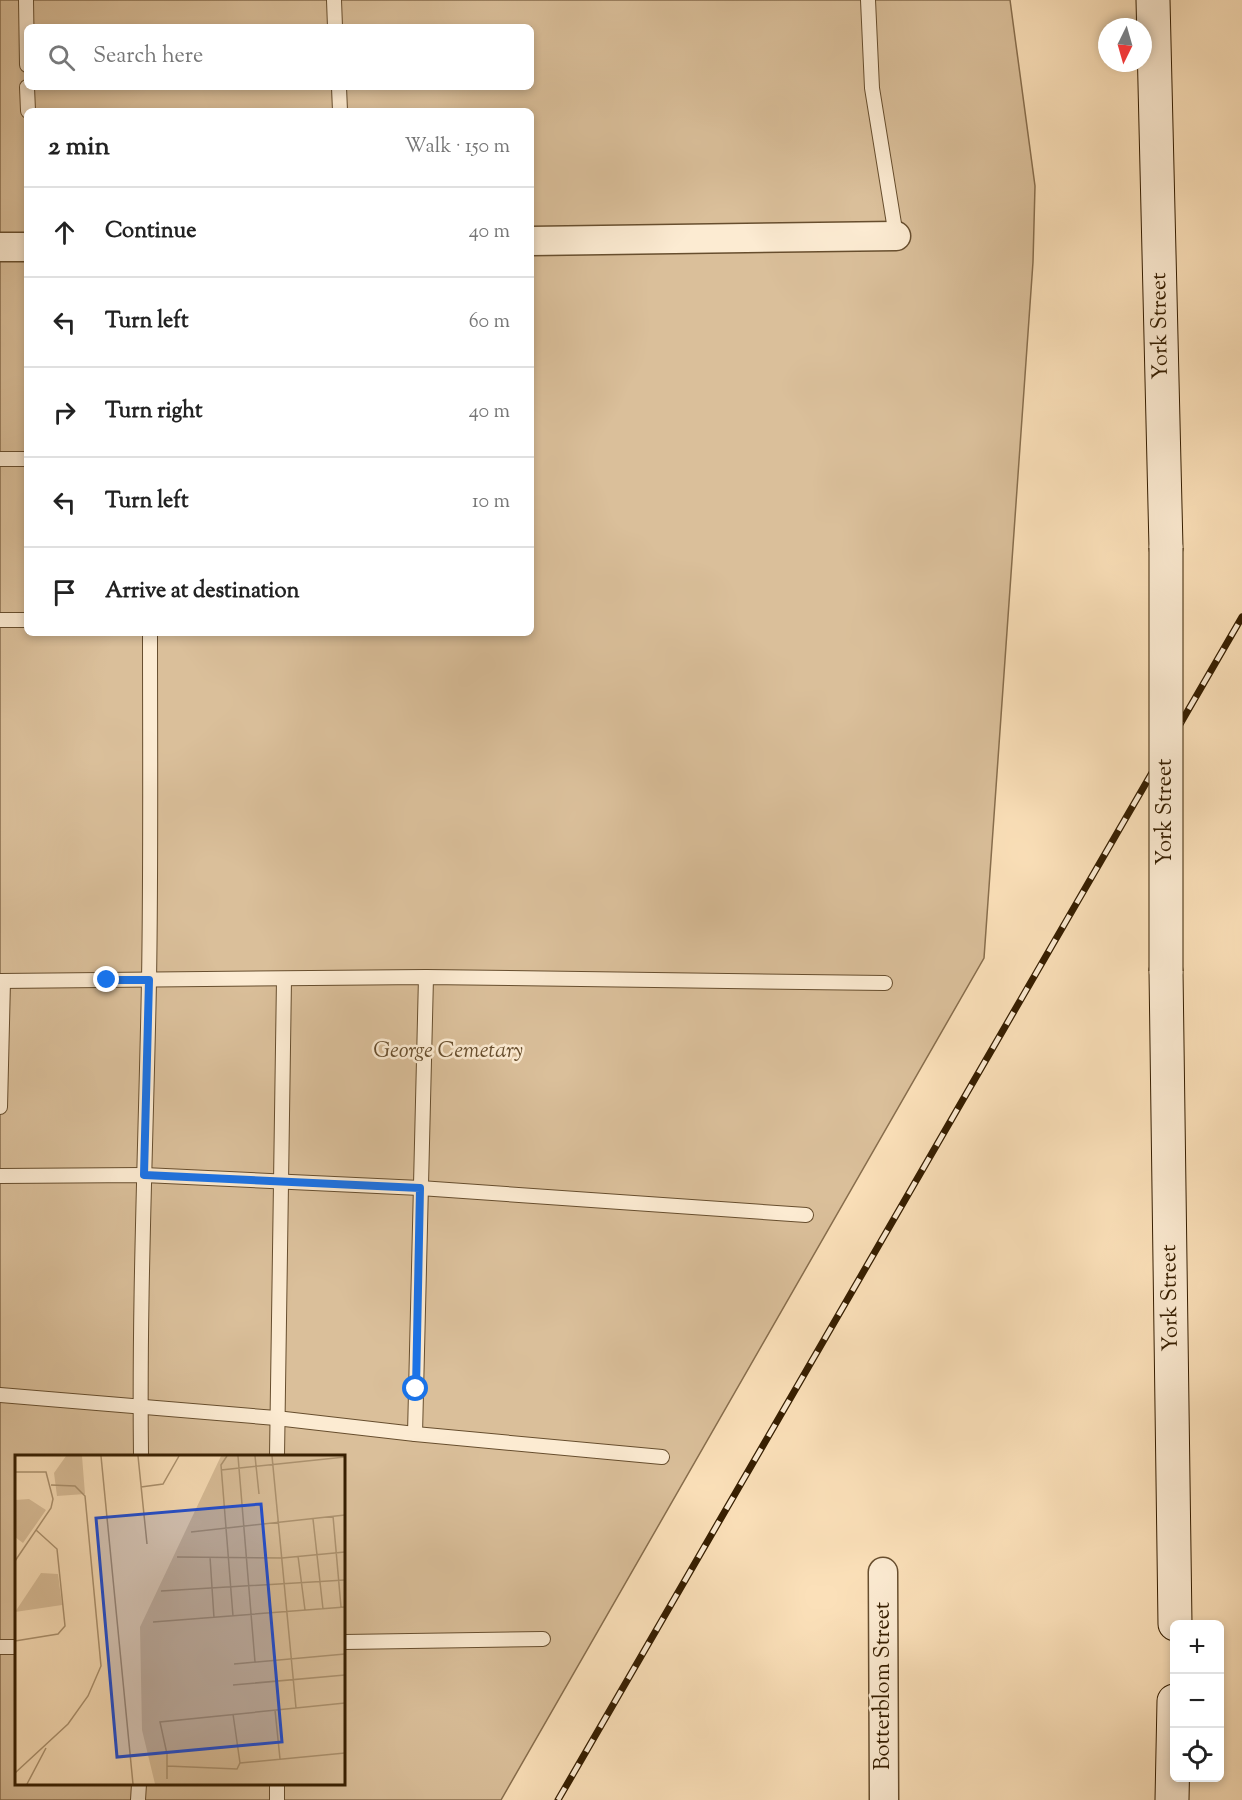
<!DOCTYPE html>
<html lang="en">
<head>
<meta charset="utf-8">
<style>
  body { margin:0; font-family:"Sorts Mill Goudy",serif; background:#f6f6f6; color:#222 }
  .controls { position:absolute; right:18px; bottom:18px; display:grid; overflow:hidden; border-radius:9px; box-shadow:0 3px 9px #0003 }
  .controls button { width:54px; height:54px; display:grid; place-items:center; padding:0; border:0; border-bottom:2px solid #e0e0e0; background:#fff; color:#222; font:30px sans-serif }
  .compass { position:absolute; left:1098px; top:18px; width:54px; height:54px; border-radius:50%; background:#fff; box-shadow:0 3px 9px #0003; rotate:185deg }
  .stop { position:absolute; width:18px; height:18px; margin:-14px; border:4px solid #1a73e8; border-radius:50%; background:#fff }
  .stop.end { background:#1a73e8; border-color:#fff; box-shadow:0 2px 6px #0008 }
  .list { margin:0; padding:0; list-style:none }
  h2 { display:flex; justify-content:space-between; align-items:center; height:78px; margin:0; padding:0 24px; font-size:26px }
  h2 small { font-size:20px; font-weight:400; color:#767676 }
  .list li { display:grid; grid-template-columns:39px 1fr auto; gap:18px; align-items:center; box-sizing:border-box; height:90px; padding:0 24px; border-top:2px solid #e0e0e0 }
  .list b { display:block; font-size:22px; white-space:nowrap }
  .list em { font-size:20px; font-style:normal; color:#767676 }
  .icon { flex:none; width:33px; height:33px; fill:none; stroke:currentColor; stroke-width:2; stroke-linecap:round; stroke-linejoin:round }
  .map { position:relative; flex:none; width:1242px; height:1800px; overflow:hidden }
  .search { position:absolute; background:#fff; box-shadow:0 3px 9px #0003; left:24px; top:24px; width:510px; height:66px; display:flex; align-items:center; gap:15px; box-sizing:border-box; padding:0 21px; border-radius:9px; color:#767676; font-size:22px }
  .panel { position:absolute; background:#fff; box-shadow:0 3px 9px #0003; left:24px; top:108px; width:510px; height:528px; border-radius:9px }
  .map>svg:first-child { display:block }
  .green { fill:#dabf9a; stroke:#886e4d; stroke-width:1.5; fill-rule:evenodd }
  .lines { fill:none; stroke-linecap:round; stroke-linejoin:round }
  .lane-casing { stroke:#674e2e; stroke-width:16 }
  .street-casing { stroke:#674e2e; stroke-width:31 }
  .secondary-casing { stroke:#361e00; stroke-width:35 }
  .lane { stroke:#fcebd2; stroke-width:14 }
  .street { stroke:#fcebd2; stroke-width:28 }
  .secondary { stroke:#fcebd2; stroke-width:33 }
  .rail-casing { stroke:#361e00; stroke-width:7 }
  .rail { stroke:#fcebd2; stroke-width:4.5; stroke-dasharray:14; stroke-linecap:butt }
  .secondary-bridge-casing { stroke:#361e00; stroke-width:35; stroke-linecap:butt }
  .secondary-bridge { stroke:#fcebd2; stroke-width:33 }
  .route { stroke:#1a73e8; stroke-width:8 }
  .labels { text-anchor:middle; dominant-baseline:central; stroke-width:5; stroke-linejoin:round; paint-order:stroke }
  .street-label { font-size:22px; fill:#361e00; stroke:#fcebd2 }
  .park-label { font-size:22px; font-style:italic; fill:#674e2e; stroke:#fcebd2 }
  .inset-road { fill:none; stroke:#ac926f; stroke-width:1.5 }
  .view { fill:#1d4ed8; fill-opacity:0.15; stroke:#1d4ed8; stroke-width:3 }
  .inset-edge { fill:none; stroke:#361e00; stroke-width:3 }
</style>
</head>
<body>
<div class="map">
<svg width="1242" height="1800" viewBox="0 0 1242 1800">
  <rect width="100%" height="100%" fill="#fbe0b9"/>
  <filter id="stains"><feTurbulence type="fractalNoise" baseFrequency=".00333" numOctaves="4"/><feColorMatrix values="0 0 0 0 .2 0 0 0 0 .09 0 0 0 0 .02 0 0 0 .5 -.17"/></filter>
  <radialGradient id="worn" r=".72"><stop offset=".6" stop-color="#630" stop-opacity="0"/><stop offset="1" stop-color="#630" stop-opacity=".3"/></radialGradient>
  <path class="green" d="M 0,0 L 1010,0 L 1035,186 L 1033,262 L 984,958 L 501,1800 L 0,1800 ZM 27,27 L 531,27 L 531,87 L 27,87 ZM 27,111 L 531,111 L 531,633 L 27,633 ZM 16,1456 L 344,1456 L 344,1784 L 16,1784 Z"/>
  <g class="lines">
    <g class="lane-casing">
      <g id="lane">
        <polyline points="26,0 27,65"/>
        <polyline points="334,0 335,27"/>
        <polyline points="868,0 872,88 896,236"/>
        <polyline points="27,87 28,111"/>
        <polyline points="339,87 340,111"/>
        <polyline points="0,459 27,459"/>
        <polyline points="0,620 27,620"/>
        <polyline points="0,981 426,977 885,983"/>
        <polyline points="0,1107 3,981"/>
        <polyline points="0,1176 144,1175 420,1188 806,1215"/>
        <polyline points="0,1395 276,1418 415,1434 662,1457"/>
        <polyline points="415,1434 426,977"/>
        <path d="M 141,1456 C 139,1298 146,1140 149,981 C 151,865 150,749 150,633"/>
        <polyline points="277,1456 284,979"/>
        <polyline points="344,1642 543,1639"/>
        <polyline points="0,1647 16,1647"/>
        <polyline points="138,1800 139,1784"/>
        <polyline points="277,1800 277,1784"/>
      </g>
    </g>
    <g class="street-casing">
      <g id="street">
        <polyline points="531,241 896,236"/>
        <polyline points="0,247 27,247"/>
        <polyline points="883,1572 884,1800"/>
      </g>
    </g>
    <g class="secondary-casing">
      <g id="secondary">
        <polyline points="1153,0 1166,548"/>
        <polyline points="1166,971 1175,1624"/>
        <polyline points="1172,1800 1174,1701"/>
      </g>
    </g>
    <use href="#lane" class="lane"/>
    <use href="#street" class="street"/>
    <use href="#secondary" class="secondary"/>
    <g class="rail-casing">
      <polyline id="rail" points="558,1800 1242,617"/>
    </g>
    <use href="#rail" class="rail"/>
    <g class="secondary-bridge-casing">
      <polyline id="secondary-bridge" points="1166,971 1166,548"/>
    </g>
    <use href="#secondary-bridge" class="secondary-bridge"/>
  </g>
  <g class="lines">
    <polyline class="route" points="107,980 149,980 144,1175 420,1188 416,1389"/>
  </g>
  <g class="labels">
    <g class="street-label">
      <text transform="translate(1161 326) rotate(-91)">York Street</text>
      <text transform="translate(1166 812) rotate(-90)">York Street</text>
      <text transform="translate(1171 1298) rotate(-91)">York Street</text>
      <text transform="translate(884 1686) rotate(-90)">Botterblom Street</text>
    </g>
    <g class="park-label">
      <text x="448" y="1052">George Cemetary</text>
    </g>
  </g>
  <g transform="translate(15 1455)">
    <rect width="330" height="330" fill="#fbe0b9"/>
    <path d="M 51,1 L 67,1 L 70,39 L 42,41 L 39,18 ZM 206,1 L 330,1 L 330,329 L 140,329 L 127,275 L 125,172 ZM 14,44 L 31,55 L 8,88 L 0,82 L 0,45 ZM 26,118 L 43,119 L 47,150 L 0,157 Z" fill="#dabf9a"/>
    <path class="inset-road" d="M 86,1 L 118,329M 123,1 L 132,89M 212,1 L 206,10 L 218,161M 223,1 L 240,207M 240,1 L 244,39M 257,1 L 281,253M 206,15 L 330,2M 0,17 L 31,17 L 38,44 L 36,53 L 0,106M 126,32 L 148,29 L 164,1M 318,61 L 326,152M 298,64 L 308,154M 176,77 L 330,60M 283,101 L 290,155M 162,102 L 267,103 L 330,97M 195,102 L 199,163M 251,103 L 255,157M 146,136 L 330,125M 138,167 L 330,152M 0,186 L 43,179 L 50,171 L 42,94 L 21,75M 219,209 L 330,199M 218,230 L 330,220M 260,255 L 265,304M 218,259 L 225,308M 152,311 L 222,314 L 225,308 L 330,298M 0,318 L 53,269 L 73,241 L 86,211 L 70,41 L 60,31 L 36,30M 152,324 L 152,299 L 145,267 L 330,248M 12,329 L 31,293"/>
    <path class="view" d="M 246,49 L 267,287 L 102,302 L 81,63 Z"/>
    <rect width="330" height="330" class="inset-edge"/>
  </g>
  <rect width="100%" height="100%" filter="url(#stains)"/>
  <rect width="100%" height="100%" fill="url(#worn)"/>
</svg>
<div class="controls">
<button>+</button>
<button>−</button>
<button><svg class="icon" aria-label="locate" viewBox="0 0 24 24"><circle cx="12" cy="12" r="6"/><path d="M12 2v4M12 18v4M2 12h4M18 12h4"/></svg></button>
</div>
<svg class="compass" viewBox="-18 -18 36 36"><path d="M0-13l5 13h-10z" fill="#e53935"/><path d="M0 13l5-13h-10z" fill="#767676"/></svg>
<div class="stop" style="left:416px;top:1389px"></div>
<div class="stop end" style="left:107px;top:980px"></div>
<div class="search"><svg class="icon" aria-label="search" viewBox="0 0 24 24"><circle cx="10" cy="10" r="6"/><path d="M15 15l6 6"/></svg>Search here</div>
<section class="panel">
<h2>2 min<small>Walk · 150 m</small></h2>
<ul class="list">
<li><svg class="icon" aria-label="ahead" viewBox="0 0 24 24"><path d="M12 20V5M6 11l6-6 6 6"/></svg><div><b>Continue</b></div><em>40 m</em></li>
<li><svg class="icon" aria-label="left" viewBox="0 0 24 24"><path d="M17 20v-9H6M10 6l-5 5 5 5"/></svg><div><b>Turn left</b></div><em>60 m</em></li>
<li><svg class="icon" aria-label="right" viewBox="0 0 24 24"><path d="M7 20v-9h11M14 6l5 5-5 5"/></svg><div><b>Turn right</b></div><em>40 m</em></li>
<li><svg class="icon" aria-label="left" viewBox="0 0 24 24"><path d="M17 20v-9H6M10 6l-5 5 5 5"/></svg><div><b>Turn left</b></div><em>10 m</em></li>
<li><svg class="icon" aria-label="arrive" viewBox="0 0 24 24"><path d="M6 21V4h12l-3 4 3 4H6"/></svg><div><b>Arrive at destination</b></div></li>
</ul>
</section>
</div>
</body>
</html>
